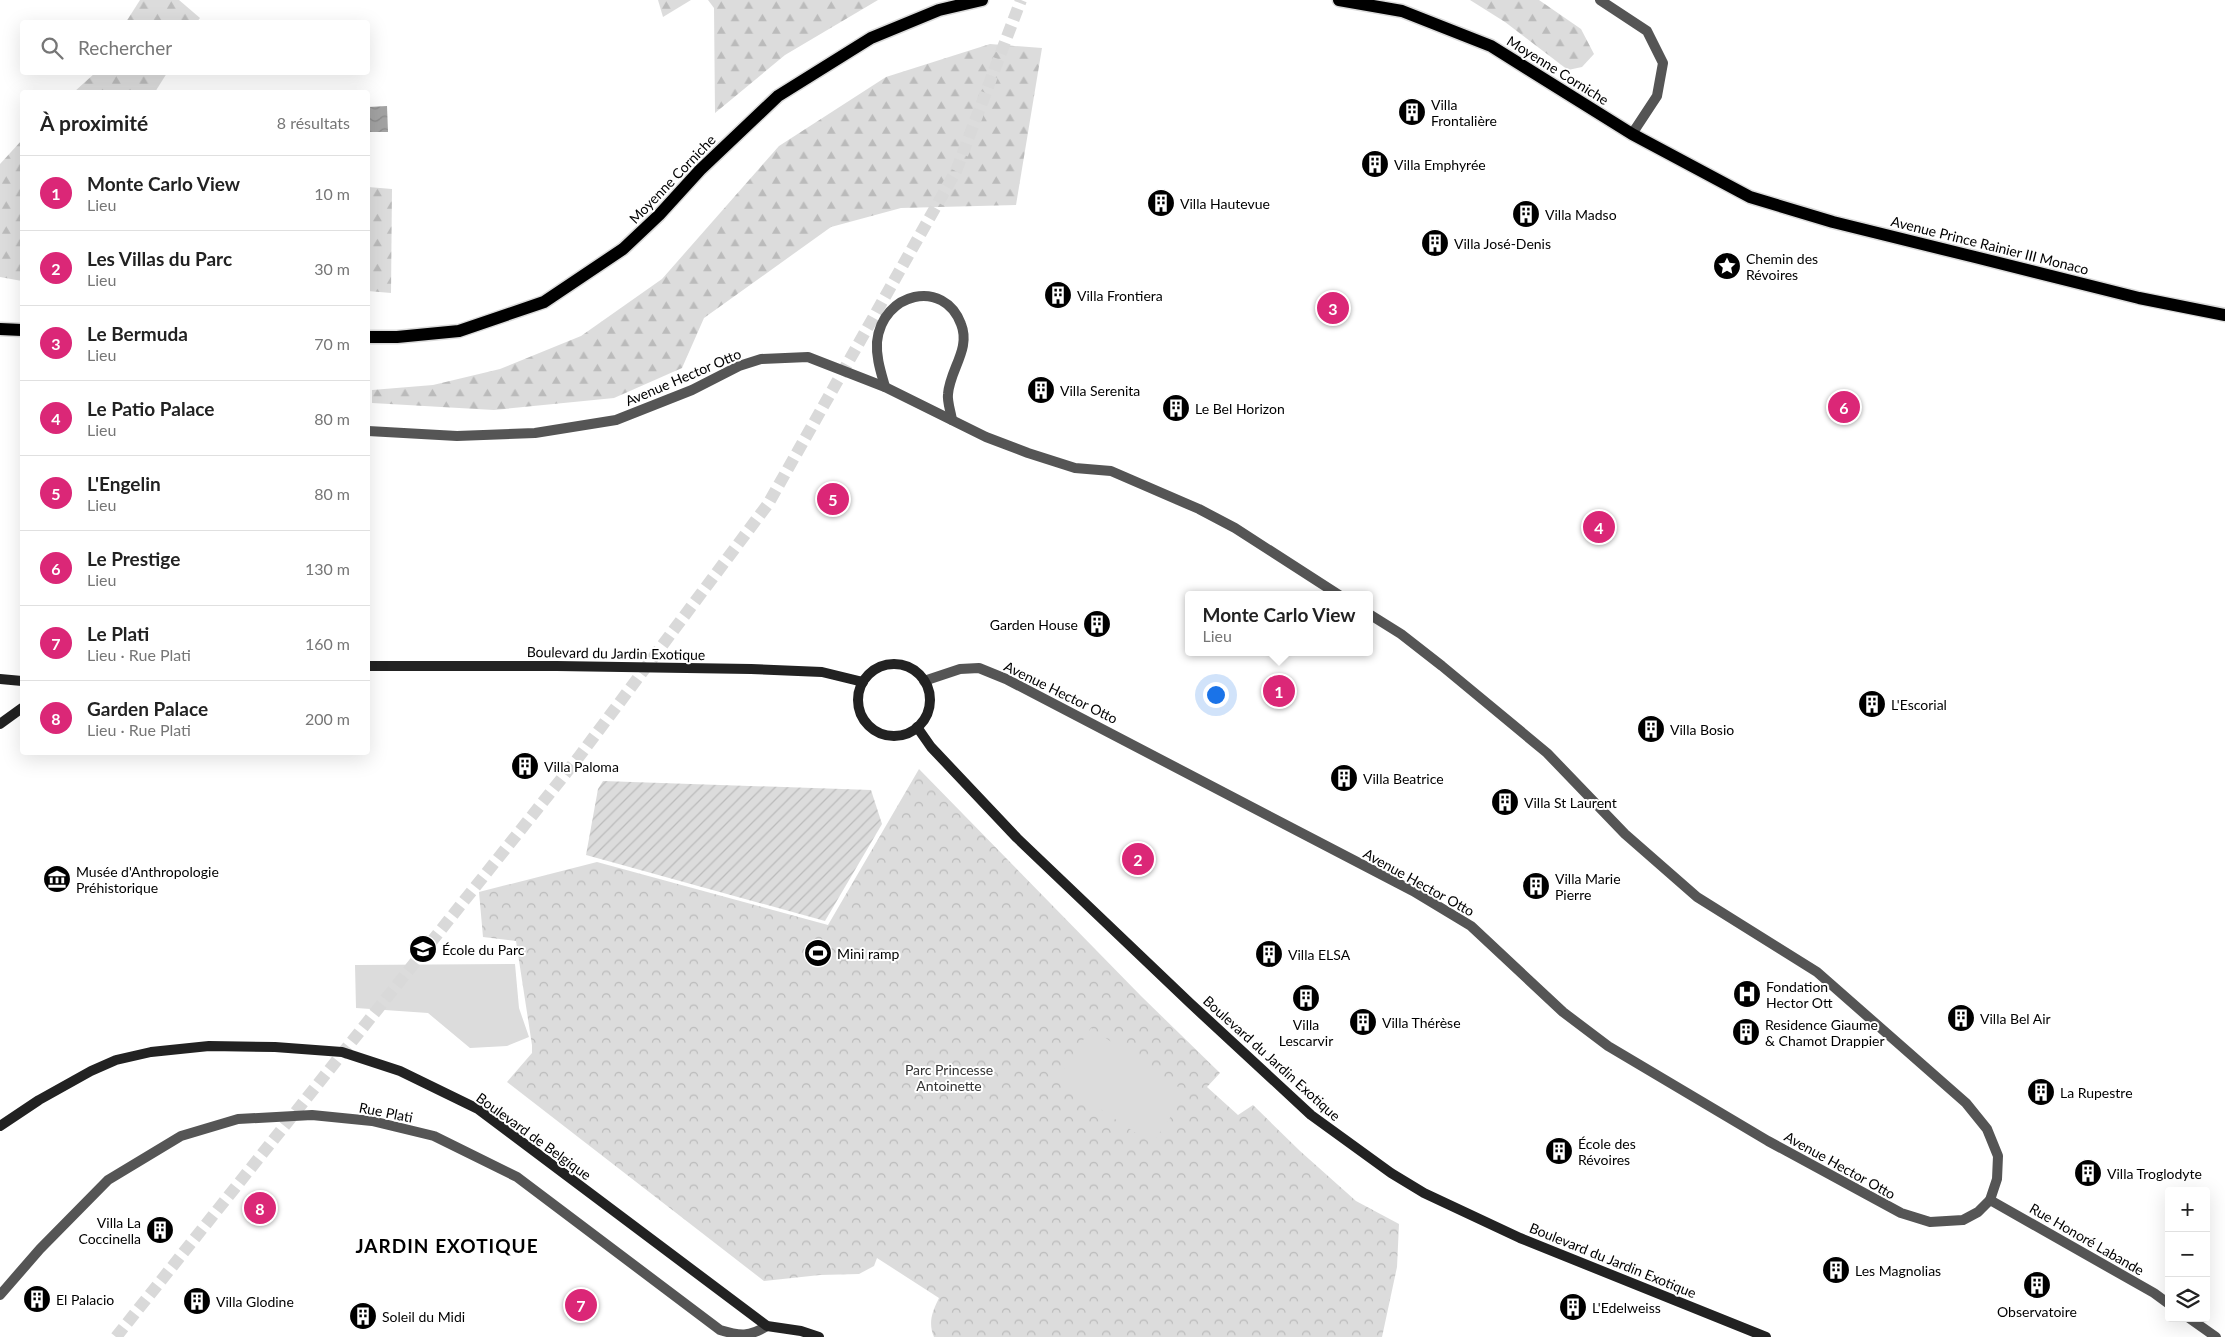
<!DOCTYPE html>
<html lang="fr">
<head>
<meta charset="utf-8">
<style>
  body { margin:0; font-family:Lato,sans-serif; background:#f2f2f2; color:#222 }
  .controls { position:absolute; right:15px; bottom:15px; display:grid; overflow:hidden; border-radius:5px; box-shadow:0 5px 20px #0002 }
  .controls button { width:45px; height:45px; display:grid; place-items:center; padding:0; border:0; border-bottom:1px solid #e0e0e0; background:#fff; color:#222; font:25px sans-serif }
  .you { position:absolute; left:1215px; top:694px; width:18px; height:18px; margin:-12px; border:4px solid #fff; border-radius:50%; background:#1a73e8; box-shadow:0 0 0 8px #1a73e833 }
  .badge { display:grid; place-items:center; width:32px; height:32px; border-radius:50%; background:#db2777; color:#fff; font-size:16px; font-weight:700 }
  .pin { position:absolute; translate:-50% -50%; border:2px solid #fff; box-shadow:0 1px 5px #0006 }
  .popup { position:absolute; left:1185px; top:591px; width:188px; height:65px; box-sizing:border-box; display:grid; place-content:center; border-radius:5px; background:#fff; filter:drop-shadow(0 1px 4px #0005); font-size:16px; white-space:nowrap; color:#767676 }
  .popup b { font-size:19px; color:#222 }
  .popup::after { content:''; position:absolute; left:50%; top:100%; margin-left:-10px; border:10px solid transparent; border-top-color:#fff }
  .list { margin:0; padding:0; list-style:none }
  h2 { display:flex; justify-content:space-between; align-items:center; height:65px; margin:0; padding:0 20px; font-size:21px }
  h2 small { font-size:16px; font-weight:400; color:#767676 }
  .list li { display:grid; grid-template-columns:32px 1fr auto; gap:15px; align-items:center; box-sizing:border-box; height:75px; padding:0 20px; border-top:1px solid #e0e0e0 }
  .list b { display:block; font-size:19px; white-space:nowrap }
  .list p { margin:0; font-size:16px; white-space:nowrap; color:#767676 }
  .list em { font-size:16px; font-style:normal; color:#767676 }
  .icon { flex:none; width:28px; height:28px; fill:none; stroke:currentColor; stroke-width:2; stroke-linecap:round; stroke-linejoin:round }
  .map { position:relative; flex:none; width:2225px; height:1337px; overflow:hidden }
  .search { position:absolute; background:#fff; box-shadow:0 5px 20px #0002; left:20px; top:20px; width:350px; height:55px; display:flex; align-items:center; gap:12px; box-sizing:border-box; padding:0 18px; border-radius:5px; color:#767676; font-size:19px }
  .panel { position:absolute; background:#fff; box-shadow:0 5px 20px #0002; left:20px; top:90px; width:350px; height:665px; border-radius:5px }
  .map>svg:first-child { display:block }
  .forest { fill:url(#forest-firs) }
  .park { fill:url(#park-crowns) }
  .garden { fill:url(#garden-furrows) }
  .pitch { fill:#dcdcdc }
  .water { fill:url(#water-waves) }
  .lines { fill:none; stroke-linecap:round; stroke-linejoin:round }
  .primary-tunnel { stroke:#d9d9d9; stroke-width:12; stroke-dasharray:12 6; stroke-linecap:butt }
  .primary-casing { stroke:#dbdbdb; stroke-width:15 }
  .street { stroke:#555; stroke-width:10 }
  .secondary { stroke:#222; stroke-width:10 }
  .primary { stroke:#000; stroke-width:12 }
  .labels { text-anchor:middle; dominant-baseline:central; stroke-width:4; stroke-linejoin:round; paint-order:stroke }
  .street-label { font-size:14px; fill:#000; stroke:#fff }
  .poi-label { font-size:14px; fill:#000; stroke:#fff; text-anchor:start }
  .park-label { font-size:14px; fill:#333; stroke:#fff }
  .district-label { font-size:19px; font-weight:bold; letter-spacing:1px; fill:#000; stroke:#fff }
</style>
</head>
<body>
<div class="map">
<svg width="2225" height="1337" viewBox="0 0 2225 1337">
  <defs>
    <pattern id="forest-firs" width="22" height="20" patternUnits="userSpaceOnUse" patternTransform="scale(1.25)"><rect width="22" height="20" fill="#dcdcdc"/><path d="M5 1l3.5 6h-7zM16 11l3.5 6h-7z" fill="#bbb"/></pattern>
    <pattern id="park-crowns" width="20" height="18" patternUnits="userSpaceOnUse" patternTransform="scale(1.25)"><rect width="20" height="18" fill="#dcdcdc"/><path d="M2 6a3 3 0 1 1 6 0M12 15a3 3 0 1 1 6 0" fill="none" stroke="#bbb"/></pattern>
    <pattern id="garden-furrows" width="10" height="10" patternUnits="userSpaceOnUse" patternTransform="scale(1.25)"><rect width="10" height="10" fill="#dcdcdc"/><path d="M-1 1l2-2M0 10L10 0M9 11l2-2" fill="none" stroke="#bbb"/></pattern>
    <pattern id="water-waves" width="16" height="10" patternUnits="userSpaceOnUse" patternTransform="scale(1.25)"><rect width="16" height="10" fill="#a3a3a3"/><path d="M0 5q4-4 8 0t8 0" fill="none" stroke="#8b8b8b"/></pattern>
  </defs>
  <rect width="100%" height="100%" fill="#fff"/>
  <g class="forest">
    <polygon points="140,0 179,0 200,18 197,22 126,22"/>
    <polygon points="658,0 691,0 663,17"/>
    <polygon points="708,0 878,0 785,55 715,113 714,8"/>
    <polygon points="1470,0 1539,0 1581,29 1594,54 1582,67 1568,70 1505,22"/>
    <polygon points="990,44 1042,48 1016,205 901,208 831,227 704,318 682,368 614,398 494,410 372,403 372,390 433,385 500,369 581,336 662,279 779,146 886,77"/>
    <polygon points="95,73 95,72 167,73 155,92 74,92"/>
    <polygon points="22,140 22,281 0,277 0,164"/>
    <polygon points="368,187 392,189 391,293 368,291"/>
  </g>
  <path class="park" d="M 919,769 L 1141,996 L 1220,1073 L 1207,1087 L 1238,1115 L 1253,1105 L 1300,1151 L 1356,1201 L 1399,1224 L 1397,1267 L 1382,1337 L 934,1337 C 928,1323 932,1312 939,1298 L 877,1258 L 874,1266 L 859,1274 L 820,1275 L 764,1281 L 507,1082 L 532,1053 L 532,1045 L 516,941 L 483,937 L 479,892 L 597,862 L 828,925 Z"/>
  <polygon class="garden" points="603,781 871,790 882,824 825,921 586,855 598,789"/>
  <g class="pitch">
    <polygon points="515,964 519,1008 529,1037 507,1046 470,1048 428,1013 356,1008 355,965"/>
    <polygon points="1091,1028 1187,1093 1152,1144 1057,1080"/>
  </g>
  <polygon class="water" points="387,106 388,132 368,132 368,107"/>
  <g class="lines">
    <polyline class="primary-tunnel" points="116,1337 578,758 768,504 956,171 1021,0"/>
    <g class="primary-casing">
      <g id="primary">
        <polyline points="1339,0 1402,11 1491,46 1632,134 1750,197 1833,222 1975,257 2139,298 2225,315"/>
        <polyline points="0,329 22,330"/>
        <polyline points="368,337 397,337 459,331 544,302 623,249 659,215 700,170 778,96 871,38 939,10 982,0"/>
      </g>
    </g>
    <g class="street">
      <polyline points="1600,0 1647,31 1663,63 1657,96 1632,134"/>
      <path d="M 885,387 C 881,372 876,358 877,342 C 882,292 944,278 961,324 C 971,349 950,369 948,394 C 947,402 951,412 952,420"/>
      <polyline points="368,431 457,436 535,433 616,420 692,390 739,366 761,359 808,357 885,387 986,437 1028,453 1075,468 1111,471 1199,509 1235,528 1339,595"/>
      <polyline points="924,681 960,669 979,668 1006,679 1413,891 1471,926 1563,1012 1608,1046 1768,1141 1901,1213 1930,1222 1963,1220 1978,1212 1990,1200 1997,1179 1998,1156 1987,1129 1966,1103 1817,972 1697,897 1625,834 1547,753 1442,666 1401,634 1369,614"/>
      <polyline points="1990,1200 2154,1293 2169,1304"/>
      <path d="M 0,1295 L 40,1249 L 108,1180 L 181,1136 L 238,1119 L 312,1115 L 372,1121 L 434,1136 L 517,1177 L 720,1330 C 740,1336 749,1337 767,1326"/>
      <polyline points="2189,1318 2216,1337"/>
    </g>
    <g class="secondary">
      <circle cx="894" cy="700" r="36"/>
      <polyline points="368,666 557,666 751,669 822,672 863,682"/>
      <polyline points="0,679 22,681"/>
      <polyline points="0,724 22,708"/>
      <polyline points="917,727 931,747 1017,838 1190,1003 1311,1115 1391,1173 1424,1193 1520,1238 1766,1337"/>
      <polyline points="0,1126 39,1100 91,1071 116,1060 151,1052 209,1046 275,1047 342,1052 400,1071 478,1109 767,1326 801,1331 819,1337"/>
    </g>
    <use href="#primary" class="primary"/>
  </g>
  <defs>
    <g id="building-disc" transform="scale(1.4375)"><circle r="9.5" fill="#000" stroke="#fff"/><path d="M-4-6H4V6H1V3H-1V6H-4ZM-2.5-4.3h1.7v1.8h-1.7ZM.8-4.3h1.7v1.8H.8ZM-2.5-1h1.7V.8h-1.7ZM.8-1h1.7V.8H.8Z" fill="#fff"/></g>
    <g id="sight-disc" transform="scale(1.4375)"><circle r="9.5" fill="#000" stroke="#fff"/><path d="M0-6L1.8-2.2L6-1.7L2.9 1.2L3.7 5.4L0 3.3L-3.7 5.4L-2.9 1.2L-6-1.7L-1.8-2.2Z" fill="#fff"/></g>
    <g id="museum-disc" transform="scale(1.4375)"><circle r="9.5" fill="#000" stroke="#fff"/><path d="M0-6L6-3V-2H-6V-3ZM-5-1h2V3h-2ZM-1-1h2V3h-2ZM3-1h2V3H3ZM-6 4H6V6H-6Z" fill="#fff"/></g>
    <g id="school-disc" transform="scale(1.4375)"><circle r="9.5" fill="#000" stroke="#fff"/><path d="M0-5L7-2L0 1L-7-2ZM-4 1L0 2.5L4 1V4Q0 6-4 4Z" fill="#fff"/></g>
    <g id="stadium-disc" transform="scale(1.4375)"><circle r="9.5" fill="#000" stroke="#fff"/><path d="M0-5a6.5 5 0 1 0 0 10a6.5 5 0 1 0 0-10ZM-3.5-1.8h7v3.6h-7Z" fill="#fff"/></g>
    <g id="hospital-disc" transform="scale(1.4375)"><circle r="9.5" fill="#000" stroke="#fff"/><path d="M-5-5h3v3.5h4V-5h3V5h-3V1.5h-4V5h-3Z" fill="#fff"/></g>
  </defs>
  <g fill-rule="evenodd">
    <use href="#building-disc" x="1412" y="112"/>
    <use href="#building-disc" x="1375" y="164"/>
    <use href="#building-disc" x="1161" y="203"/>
    <use href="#building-disc" x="1526" y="214"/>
    <use href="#building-disc" x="1435" y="243"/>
    <use href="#sight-disc" x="1727" y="266"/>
    <use href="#building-disc" x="1058" y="295"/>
    <use href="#building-disc" x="1041" y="390"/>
    <use href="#building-disc" x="1176" y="408"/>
    <use href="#building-disc" x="1097" y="624"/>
    <use href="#building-disc" x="1872" y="704"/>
    <use href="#building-disc" x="1651" y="729"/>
    <use href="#building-disc" x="525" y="766"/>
    <use href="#building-disc" x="1344" y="778"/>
    <use href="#building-disc" x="1505" y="802"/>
    <use href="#museum-disc" x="57" y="879"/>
    <use href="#building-disc" x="1536" y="886"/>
    <use href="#school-disc" x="423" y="949"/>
    <use href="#stadium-disc" x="818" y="953"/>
    <use href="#building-disc" x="1269" y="954"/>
    <use href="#hospital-disc" x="1747" y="994"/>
    <use href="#building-disc" x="1306" y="998"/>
    <use href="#building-disc" x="1961" y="1018"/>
    <use href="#building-disc" x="1363" y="1022"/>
    <use href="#building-disc" x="1746" y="1032"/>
    <use href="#building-disc" x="2041" y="1092"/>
    <use href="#building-disc" x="1559" y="1151"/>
    <use href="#building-disc" x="2088" y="1173"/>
    <use href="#building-disc" x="160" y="1230"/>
    <use href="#building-disc" x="1836" y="1270"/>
    <use href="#building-disc" x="2037" y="1285"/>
    <use href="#building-disc" x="37" y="1299"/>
    <use href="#building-disc" x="197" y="1301"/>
    <use href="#building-disc" x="1573" y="1307"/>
    <use href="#building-disc" x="363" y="1316"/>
  </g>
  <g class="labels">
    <g class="street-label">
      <text transform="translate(1558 70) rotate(32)">Moyenne Corniche</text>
      <text transform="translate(672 179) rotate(-46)">Moyenne Corniche</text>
      <text transform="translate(1990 245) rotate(14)">Avenue Prince Rainier III Monaco</text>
      <text transform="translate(683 377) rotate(-23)">Avenue Hector Otto</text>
      <text transform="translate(616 653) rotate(1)">Boulevard du Jardin Exotique</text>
      <text transform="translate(1061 692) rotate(26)">Avenue Hector Otto</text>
      <text transform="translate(1419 882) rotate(29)">Avenue Hector Otto</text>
      <text transform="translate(1272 1058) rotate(42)">Boulevard du Jardin Exotique</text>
      <text transform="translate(386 1112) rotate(11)">Rue Plati</text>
      <text transform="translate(534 1136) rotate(36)">Boulevard de Belgique</text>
      <text transform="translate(1840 1165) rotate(29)">Avenue Hector Otto</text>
      <text transform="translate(2087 1239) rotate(30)">Rue Honoré Labande</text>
      <text transform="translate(1613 1260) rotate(22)">Boulevard du Jardin Exotique</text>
    </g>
    <g class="poi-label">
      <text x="1431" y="104">Villa<tspan x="1431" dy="16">Frontalière</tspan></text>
      <text x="1394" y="164">Villa Emphyrée</text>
      <text x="1180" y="203">Villa Hautevue</text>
      <text x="1545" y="214">Villa Madso</text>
      <text x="1454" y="243">Villa José-Denis</text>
      <text x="1746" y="258">Chemin des<tspan x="1746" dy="16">Révoires</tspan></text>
      <text x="1077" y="295">Villa Frontiera</text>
      <text x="1060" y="390">Villa Serenita</text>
      <text x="1195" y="408">Le Bel Horizon</text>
      <text x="1078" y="624" text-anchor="end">Garden House</text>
      <text x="1891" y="704">L'Escorial</text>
      <text x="1670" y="729">Villa Bosio</text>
      <text x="544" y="766">Villa Paloma</text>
      <text x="1363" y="778">Villa Beatrice</text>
      <text x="1524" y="802">Villa St Laurent</text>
      <text x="76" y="871">Musée d'Anthropologie<tspan x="76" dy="16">Préhistorique</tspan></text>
      <text x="1555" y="878">Villa Marie<tspan x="1555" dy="16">Pierre</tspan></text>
      <text x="442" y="949">École du Parc</text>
      <text x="837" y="953">Mini ramp</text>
      <text x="1288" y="954">Villa ELSA</text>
      <text x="1766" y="986">Fondation<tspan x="1766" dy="16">Hector Ott</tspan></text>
      <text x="1980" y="1018">Villa Bel Air</text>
      <text x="1382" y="1022">Villa Thérèse</text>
      <text x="1306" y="1024" text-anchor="middle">Villa<tspan x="1306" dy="16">Lescarvir</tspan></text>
      <text x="1765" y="1024">Residence Giaume<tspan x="1765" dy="16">&amp; Chamot Drappier</tspan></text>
      <text x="2060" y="1092">La Rupestre</text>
      <text x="1578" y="1143">École des<tspan x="1578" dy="16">Révoires</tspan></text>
      <text x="2107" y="1173">Villa Troglodyte</text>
      <text x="141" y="1222" text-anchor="end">Villa La<tspan x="141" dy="16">Coccinella</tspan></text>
      <text x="1855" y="1270">Les Magnolias</text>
      <text x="56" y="1299">El Palacio</text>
      <text x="216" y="1301">Villa Glodine</text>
      <text x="1592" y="1307">L'Edelweiss</text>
      <text x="2037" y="1311" text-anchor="middle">Observatoire</text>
      <text x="382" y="1316">Soleil du Midi</text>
    </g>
    <g class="park-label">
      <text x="949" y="1069">Parc Princesse<tspan x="949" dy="16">Antoinette</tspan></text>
    </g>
    <g class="district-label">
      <text x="447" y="1245">JARDIN EXOTIQUE</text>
    </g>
  </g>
</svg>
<div class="controls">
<button>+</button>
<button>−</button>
<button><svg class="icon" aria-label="layers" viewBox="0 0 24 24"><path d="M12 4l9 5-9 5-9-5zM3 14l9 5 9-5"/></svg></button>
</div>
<div class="you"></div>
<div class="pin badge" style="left:1279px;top:691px">1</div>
<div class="popup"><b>Monte Carlo View</b>Lieu</div>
<div class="pin badge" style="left:1138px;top:859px">2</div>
<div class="pin badge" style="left:1333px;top:308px">3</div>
<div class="pin badge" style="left:1599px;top:527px">4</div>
<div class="pin badge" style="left:833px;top:499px">5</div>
<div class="pin badge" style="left:1844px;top:407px">6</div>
<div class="pin badge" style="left:581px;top:1305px">7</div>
<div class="pin badge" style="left:260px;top:1208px">8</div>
<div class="search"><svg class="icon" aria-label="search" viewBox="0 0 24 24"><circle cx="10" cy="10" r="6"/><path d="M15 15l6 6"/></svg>Rechercher</div>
<section class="panel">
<h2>À proximité<small>8 résultats</small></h2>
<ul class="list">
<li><span class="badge">1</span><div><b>Monte Carlo View</b><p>Lieu</p></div><em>10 m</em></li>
<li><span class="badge">2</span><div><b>Les Villas du Parc</b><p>Lieu</p></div><em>30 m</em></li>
<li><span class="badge">3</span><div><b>Le Bermuda</b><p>Lieu</p></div><em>70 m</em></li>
<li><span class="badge">4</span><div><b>Le Patio Palace</b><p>Lieu</p></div><em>80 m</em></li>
<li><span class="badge">5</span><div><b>L'Engelin</b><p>Lieu</p></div><em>80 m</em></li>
<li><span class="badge">6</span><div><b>Le Prestige</b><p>Lieu</p></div><em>130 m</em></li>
<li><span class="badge">7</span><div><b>Le Plati</b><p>Lieu · Rue Plati</p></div><em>160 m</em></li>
<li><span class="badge">8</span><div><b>Garden Palace</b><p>Lieu · Rue Plati</p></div><em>200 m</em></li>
</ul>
</section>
</div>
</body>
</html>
